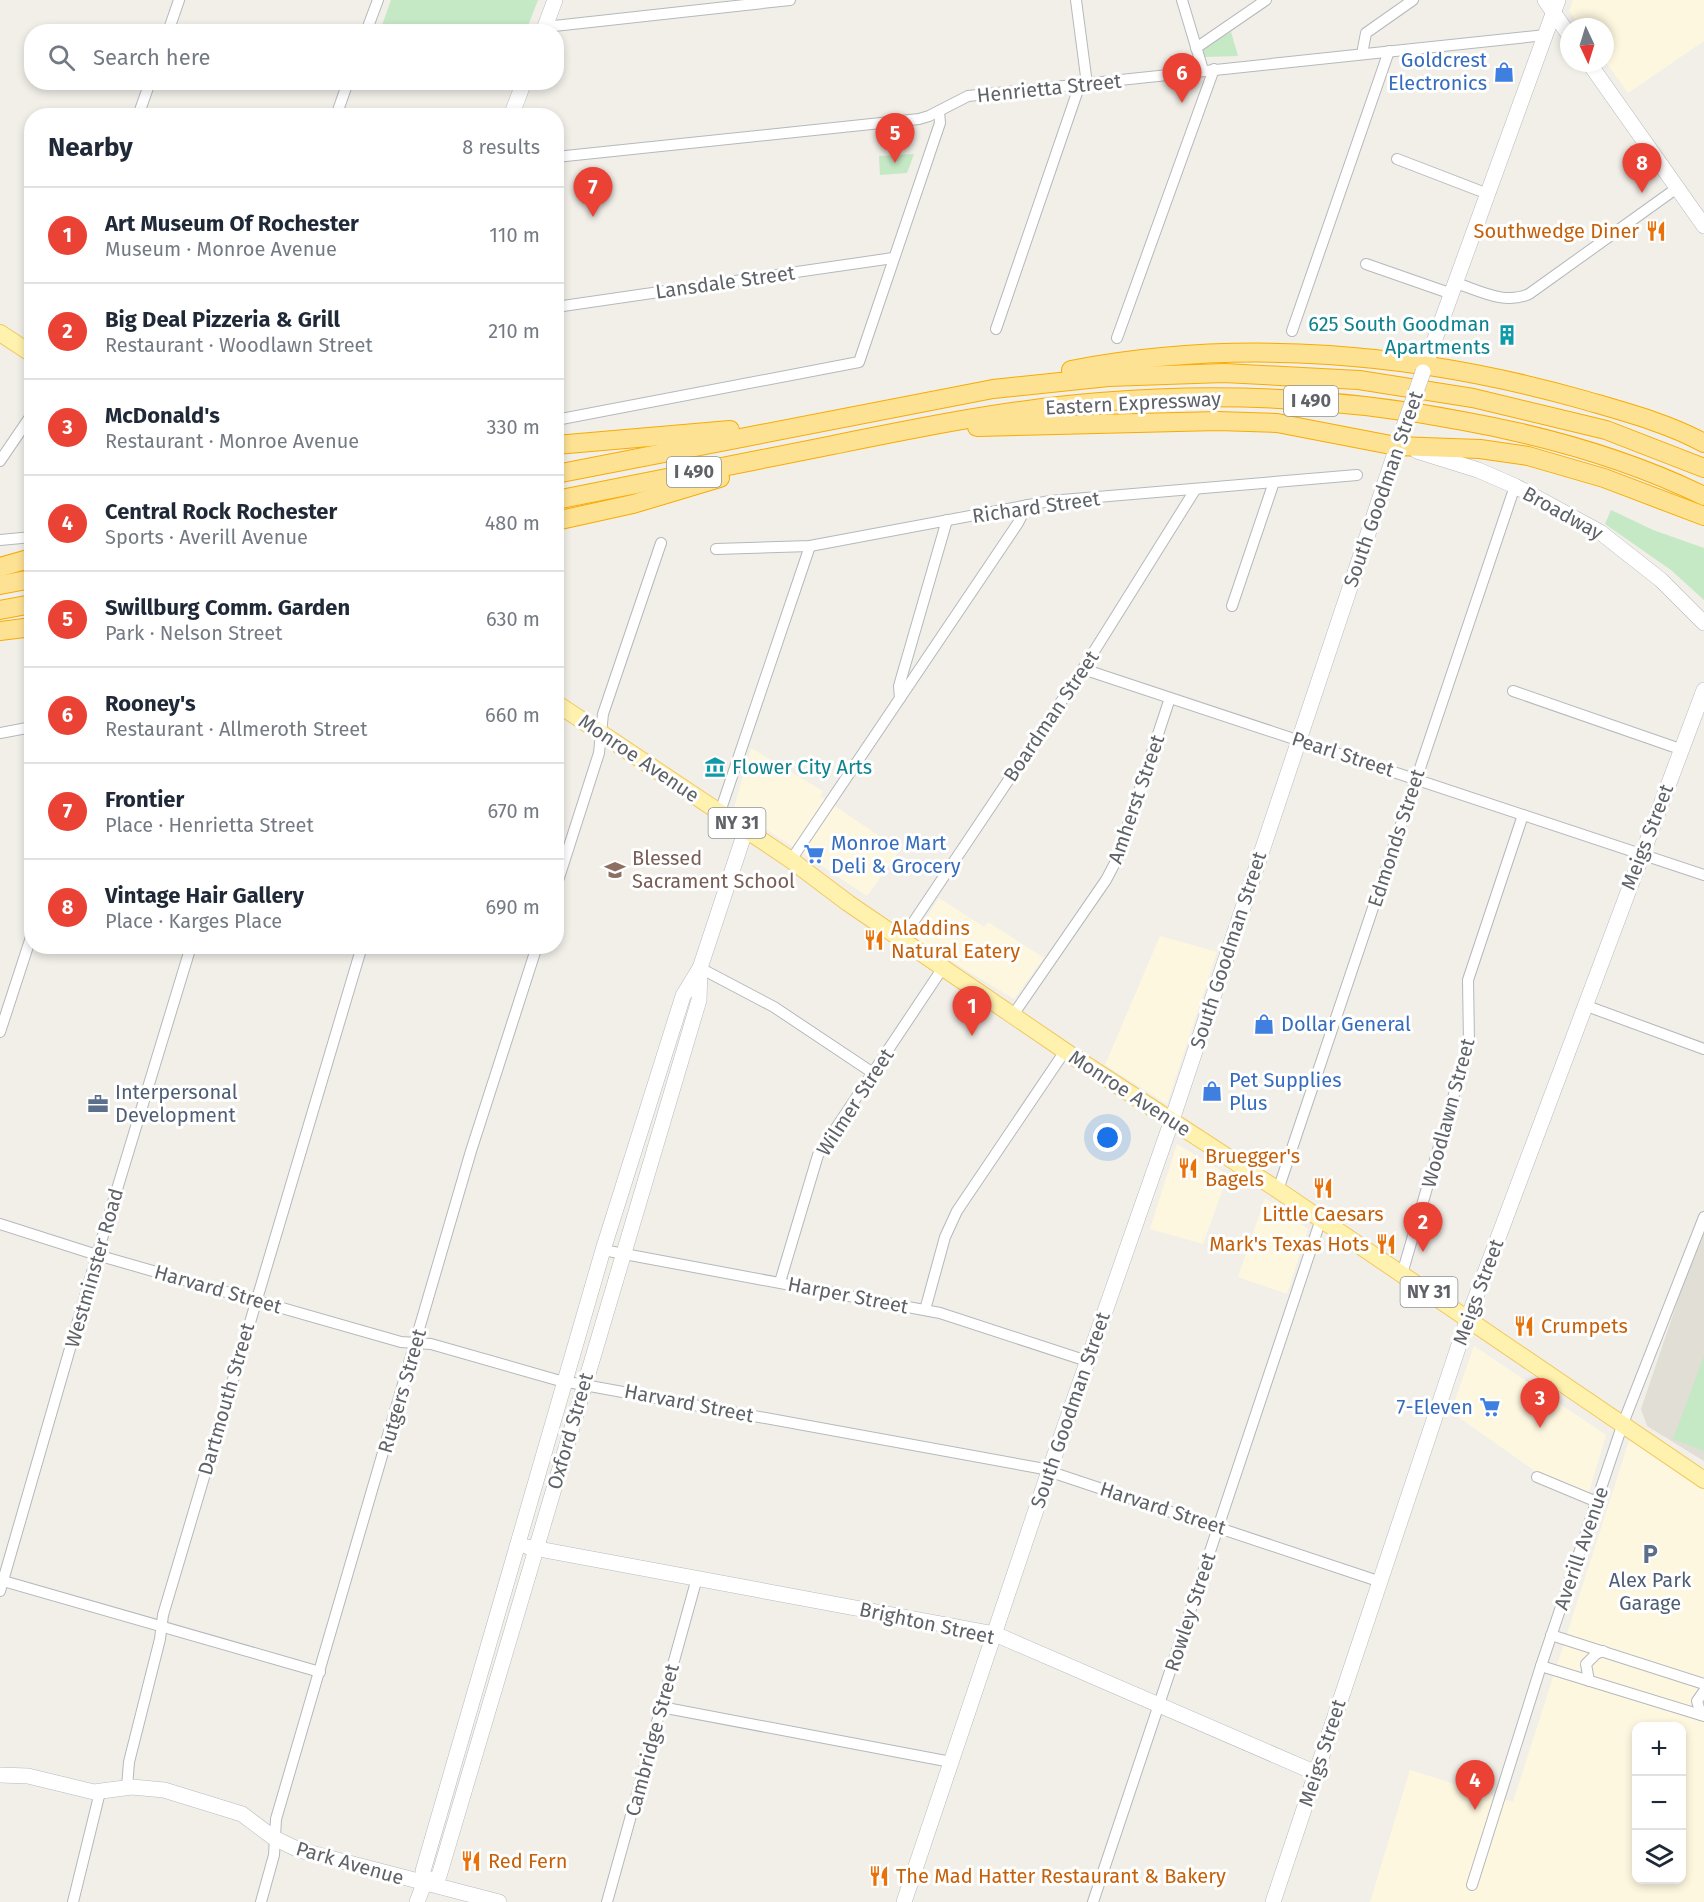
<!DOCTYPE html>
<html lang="en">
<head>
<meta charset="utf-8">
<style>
  body { margin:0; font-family:"Fira Sans",sans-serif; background:#f2f2f3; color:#1f2937 }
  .controls { position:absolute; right:18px; bottom:18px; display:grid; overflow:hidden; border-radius:12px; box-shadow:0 3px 9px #0003 }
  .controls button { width:54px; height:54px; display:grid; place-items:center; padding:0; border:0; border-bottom:2px solid #e0e1e3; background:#fff; color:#1f2937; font:30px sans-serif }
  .compass { position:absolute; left:1560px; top:18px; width:54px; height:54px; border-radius:50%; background:#fff; box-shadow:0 3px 9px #0003; rotate:176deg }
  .you { position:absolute; left:1108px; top:1138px; width:21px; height:21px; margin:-15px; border:4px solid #fff; border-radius:50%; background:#1a73e8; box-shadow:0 0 0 9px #1a73e833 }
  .badge { display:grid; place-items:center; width:39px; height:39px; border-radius:50%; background:#ea4335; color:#fff; font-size:20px; font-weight:700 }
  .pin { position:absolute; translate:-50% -50px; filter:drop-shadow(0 2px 3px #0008) }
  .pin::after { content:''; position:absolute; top:32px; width:21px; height:18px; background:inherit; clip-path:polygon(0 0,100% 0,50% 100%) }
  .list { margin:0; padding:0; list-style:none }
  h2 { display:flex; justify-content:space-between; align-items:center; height:78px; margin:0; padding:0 24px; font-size:26px }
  h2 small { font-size:20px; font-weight:400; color:#747a83 }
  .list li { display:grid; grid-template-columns:39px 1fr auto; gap:18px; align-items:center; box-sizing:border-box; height:96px; padding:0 24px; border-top:2px solid #e0e1e3 }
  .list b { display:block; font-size:22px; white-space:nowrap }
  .list p { margin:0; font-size:20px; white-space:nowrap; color:#747a83 }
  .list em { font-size:20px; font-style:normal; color:#747a83 }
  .icon { flex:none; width:33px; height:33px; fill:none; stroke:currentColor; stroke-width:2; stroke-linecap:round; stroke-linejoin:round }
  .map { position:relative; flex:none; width:1704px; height:1902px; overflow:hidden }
  .search { position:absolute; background:#fff; box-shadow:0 3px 9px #0003; left:24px; top:24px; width:540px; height:66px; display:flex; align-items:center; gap:15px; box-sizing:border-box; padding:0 21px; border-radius:24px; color:#747a83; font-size:22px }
  .panel { position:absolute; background:#fff; box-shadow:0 3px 9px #0003; left:24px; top:108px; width:540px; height:846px; border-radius:24px }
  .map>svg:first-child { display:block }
  .commercial { fill:#fef7e0; fill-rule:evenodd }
  .education { fill:#e1ded6 }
  .green { fill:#c5e8c5 }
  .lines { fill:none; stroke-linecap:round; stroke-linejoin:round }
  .street-casing { stroke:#b5b8bc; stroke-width:12 }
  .secondary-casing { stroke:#b6babf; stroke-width:16 }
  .primary-casing { stroke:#f2c960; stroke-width:18 }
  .highway-casing { stroke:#f9ab00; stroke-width:20 }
  .street { stroke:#fff; stroke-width:10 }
  .secondary { stroke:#fff; stroke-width:15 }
  .primary { stroke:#fff2af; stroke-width:16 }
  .highway { stroke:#fde293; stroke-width:18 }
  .secondary-bridge-casing { stroke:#b6babf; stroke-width:16; stroke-linecap:butt }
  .secondary-bridge { stroke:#fff; stroke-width:15 }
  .labels { text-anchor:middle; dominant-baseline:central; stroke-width:6; stroke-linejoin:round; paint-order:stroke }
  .shield { fill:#fff; stroke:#8f9295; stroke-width:1.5 }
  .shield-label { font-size:18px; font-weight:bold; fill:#5f6368 }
  .shop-label { font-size:20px; fill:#366cbe; stroke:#fff; text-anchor:start }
  .street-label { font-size:20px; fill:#5f6368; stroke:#fff }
  .food-label { font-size:20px; fill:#c56008; stroke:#fff; text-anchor:start }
  .culture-label { font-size:20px; fill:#0d838f; stroke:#fff; text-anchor:end }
  .education-label { font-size:20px; fill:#785e54; stroke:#fff; text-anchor:start }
  .service-label { font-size:20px; fill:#4e5e75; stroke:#fff; text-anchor:start }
</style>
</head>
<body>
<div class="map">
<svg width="1704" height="1902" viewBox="0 0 1704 1902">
  <rect width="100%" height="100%" fill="#f1efe8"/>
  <g class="commercial">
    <polygon points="1573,0 1704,0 1704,41 1628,93 1605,61 1605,27 1581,27 1569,11"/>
    <polygon points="751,748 823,791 820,796 900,850 867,896 734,808"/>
    <polygon points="939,898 984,927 988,922 1044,958 1014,999 913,938"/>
    <polygon points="1160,936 1217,952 1167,1104 1105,1065"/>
    <polygon points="1177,1144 1228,1175 1203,1244 1150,1229"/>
    <polygon points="1265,1198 1308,1229 1287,1294 1238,1277"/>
    <polygon points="1474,1346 1606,1435 1588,1495 1542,1476 1451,1412"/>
    <path d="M 1631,1435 L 1704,1483 L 1704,1902 L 1370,1902 L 1410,1770 L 1513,1802 ZM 1636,1726 L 1682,1726 L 1682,1880 L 1636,1880 Z"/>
  </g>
  <polygon class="education" points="1704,1223 1704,1461 1647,1426 1641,1409"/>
  <g class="green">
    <polygon points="391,0 538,0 526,31 380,31"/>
    <polygon points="1231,32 1238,56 1204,57 1202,49"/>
    <polygon points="914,154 907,173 880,175 879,156"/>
    <polygon points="1611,510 1653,530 1704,548 1704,600 1671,570 1605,524"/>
    <polygon points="1704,1356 1704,1451 1673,1439"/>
  </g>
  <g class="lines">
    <g class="street-casing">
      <g id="street">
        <polyline points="1076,0 1087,84"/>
        <polyline points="1182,0 1203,70"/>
        <polyline points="545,27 790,0"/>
        <polyline points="168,32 179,0"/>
        <polyline points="366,32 378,0"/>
        <polyline points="1196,48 1266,0"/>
        <polyline points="1362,54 1366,33 1413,0"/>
        <polyline points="138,116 150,82"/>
        <polyline points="336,116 348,82"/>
        <polyline points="556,157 919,119 929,116 968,96 1546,35"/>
        <polyline points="1397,159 1488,194"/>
        <polyline points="1366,264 1452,294"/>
        <path d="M 1456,283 C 1480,291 1505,305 1529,294 L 1677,188"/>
        <polyline points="556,307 893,258"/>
        <polyline points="996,329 1080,84"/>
        <polyline points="1292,331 1389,51"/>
        <polyline points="1117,338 1214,69"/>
        <polyline points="556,420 859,362 940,123 939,111"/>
        <polyline points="0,461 32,414"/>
        <polyline points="0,540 32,537"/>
        <polyline points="716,549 810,546 1050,501 1357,475"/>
        <polyline points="1232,606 1274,482"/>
        <polyline points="1083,669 1704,875"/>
        <polyline points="1513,691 1680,749"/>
        <polyline points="900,698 899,686 947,520"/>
        <polyline points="0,733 32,727"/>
        <polyline points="720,812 810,546"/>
        <polyline points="791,860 1018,523 1027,505"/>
        <polyline points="556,887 599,753 603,714 661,543"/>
        <polyline points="902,939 1083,669 1195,490"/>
        <polyline points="700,968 774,1007 873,1073"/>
        <polyline points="1584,1005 1704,1049"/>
        <polyline points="1013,1015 1106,880 1116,861 1170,698"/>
        <polyline points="0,1032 32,934"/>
        <polyline points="1278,1190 1515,486"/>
        <polyline points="0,1224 97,1255 401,1342 431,1344 557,1380 1039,1468 1378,1581"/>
        <polyline points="603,1250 940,1313 1087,1361"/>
        <polyline points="1402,1274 1469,1043 1468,980 1523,815"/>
        <polyline points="780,1282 818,1155 944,966"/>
        <polyline points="925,1310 945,1237 957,1211 1065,1051"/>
        <polyline points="1537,1477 1597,1502"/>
        <polyline points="0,1580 320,1672"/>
        <polyline points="0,1591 97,1255 191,946"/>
        <polyline points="1551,1635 1704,1684"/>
        <polyline points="1541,1666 1704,1716"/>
        <polyline points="1589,1681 1586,1664 1596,1654 1603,1651"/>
        <polyline points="661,1707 951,1762"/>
        <polyline points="1701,1715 1697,1701 1704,1691"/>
        <polyline points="127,1787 129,1762 160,1639 163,1615 362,946"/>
        <polyline points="1472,1885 1541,1666 1622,1426 1704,1217"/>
        <polyline points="73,1902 100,1792"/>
        <polyline points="261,1902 274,1855 276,1819 471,1151 537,946"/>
        <polyline points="607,1902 697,1578"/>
        <polyline points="1093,1902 1321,1219"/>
      </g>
    </g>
    <g class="secondary-casing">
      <g id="secondary">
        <polyline points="1545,0 1569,35"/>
        <polyline points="543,32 555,0"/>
        <polyline points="1589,63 1704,226"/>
        <polyline points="511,116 524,82"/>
        <polyline points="1423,372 1558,0"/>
        <polyline points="1417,451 1478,470 1515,486 1600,532 1661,580 1704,623"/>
        <polyline points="528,1547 995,1634 1316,1773"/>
        <polyline points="0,1775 28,1776 94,1792 132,1787 164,1790 242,1814 274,1838 299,1850 499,1902"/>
        <polyline points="424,1884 439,1876 699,1000 700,968 746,829"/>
        <polyline points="417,1902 424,1884 423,1871 603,1250 683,996 700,968"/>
        <polyline points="904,1902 1046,1480 1172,1120 1403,429"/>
        <polyline points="1273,1902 1468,1318 1704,690"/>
      </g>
    </g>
    <g class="primary-casing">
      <g id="primary">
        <polyline points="0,333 32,354"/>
        <polyline points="556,703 791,860 848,903 1065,1051 1278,1190 1704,1480"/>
      </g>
    </g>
    <g class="highway-casing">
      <g id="highway">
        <path d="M 1071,370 C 1240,337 1419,353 1584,400 C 1625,412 1667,423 1704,443"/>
        <polyline points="977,427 1218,421 1277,423 1396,446 1480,449 1528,456 1604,478 1704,516"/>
        <polyline points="556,445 730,430"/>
        <polyline points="556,474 993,389 1108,377 1224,373 1359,380 1473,398 1606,430 1704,468"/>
        <path d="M 556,500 C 649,481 741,463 833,445 C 922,427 1010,409 1100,402 C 1222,392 1344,398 1463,421 C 1546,436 1628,459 1704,496"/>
        <polyline points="556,521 633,504 720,478"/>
        <polyline points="0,567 32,558"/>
        <polyline points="0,585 32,579"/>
        <polyline points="0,610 32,604"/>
        <polyline points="0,631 32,627"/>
      </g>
    </g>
    <use href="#street" class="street"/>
    <use href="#secondary" class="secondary"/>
    <use href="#primary" class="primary"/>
    <use href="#highway" class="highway"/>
    <g class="secondary-bridge-casing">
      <polyline id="secondary-bridge" points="1403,429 1423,372"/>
    </g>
    <use href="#secondary-bridge" class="secondary-bridge"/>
  </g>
  <defs>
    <g id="shop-bare" transform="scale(1.62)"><path d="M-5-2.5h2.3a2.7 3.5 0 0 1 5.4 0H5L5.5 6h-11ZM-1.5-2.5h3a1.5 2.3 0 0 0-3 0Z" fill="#3f7fe0" stroke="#fff" stroke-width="2.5" paint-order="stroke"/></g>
    <g id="restaurant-bare" transform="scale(1.62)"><path d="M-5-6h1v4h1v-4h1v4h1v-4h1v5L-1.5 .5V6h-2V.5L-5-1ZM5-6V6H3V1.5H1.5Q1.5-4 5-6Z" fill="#e8710a" stroke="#fff" stroke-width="2.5" paint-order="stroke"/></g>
    <g id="building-bare" transform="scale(1.62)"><path d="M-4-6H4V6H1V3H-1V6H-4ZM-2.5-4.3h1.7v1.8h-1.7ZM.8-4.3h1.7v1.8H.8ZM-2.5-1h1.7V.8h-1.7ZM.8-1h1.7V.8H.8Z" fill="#0f9aa8" stroke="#fff" stroke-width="2.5" paint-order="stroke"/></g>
    <g id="museum-bare" transform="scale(1.62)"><path d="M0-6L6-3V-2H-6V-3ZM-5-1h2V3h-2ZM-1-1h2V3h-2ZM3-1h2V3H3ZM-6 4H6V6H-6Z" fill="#0f9aa8" stroke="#fff" stroke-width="2.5" paint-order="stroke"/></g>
    <g id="supermarket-bare" transform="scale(1.62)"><path d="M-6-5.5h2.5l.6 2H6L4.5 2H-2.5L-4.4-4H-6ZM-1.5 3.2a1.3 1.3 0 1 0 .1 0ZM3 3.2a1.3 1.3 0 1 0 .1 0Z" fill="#3f7fe0" stroke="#fff" stroke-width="2.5" paint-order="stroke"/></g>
    <g id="school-bare" transform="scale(1.62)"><path d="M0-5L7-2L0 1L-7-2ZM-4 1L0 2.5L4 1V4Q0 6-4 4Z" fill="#8d6e63" stroke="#fff" stroke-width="2.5" paint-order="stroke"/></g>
    <g id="office-bare" transform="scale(1.62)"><path d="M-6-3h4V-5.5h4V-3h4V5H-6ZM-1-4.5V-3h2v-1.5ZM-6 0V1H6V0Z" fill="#5c6f8a" stroke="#fff" stroke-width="2.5" paint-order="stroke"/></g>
    <g id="parking-bare" transform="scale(1.62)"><path d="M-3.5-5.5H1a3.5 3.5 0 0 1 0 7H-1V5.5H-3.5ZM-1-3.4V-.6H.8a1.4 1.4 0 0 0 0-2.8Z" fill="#5c6f8a" stroke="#fff" stroke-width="2.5" paint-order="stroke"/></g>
  </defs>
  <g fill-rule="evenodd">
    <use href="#shop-bare" x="1504" y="72"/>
    <use href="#restaurant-bare" x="1656" y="231"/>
    <use href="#building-bare" x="1507" y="335"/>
    <use href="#museum-bare" x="715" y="767"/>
    <use href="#supermarket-bare" x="814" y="854"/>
    <use href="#school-bare" x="615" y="870"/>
    <use href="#restaurant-bare" x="874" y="940"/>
    <use href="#shop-bare" x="1264" y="1024"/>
    <use href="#shop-bare" x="1212" y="1091"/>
    <use href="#office-bare" x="98" y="1104"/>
    <use href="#restaurant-bare" x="1188" y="1168"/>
    <use href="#restaurant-bare" x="1323" y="1188"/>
    <use href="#restaurant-bare" x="1386" y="1244"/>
    <use href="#restaurant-bare" x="1524" y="1326"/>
    <use href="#supermarket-bare" x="1490" y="1407"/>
    <use href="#parking-bare" x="1650" y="1554"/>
    <use href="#restaurant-bare" x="471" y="1861"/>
    <use href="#restaurant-bare" x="879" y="1876"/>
  </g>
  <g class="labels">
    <g class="shield">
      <rect x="1284" y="386" width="54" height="30" rx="4.5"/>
      <rect x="667" y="457" width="54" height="30" rx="4.5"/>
      <rect x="708.5" y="808" width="57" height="30" rx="4.5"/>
      <rect x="1400.5" y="1277" width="57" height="30" rx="4.5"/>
    </g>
    <g class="shield-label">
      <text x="1311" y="401">I 490</text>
      <text x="694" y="472">I 490</text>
      <text x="737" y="823">NY 31</text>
      <text x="1429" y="1292">NY 31</text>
    </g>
    <g class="shop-label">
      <text x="1487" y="60" text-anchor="end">Goldcrest<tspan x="1487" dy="23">Electronics</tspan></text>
      <text x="831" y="843">Monroe Mart<tspan x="831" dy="23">Deli &amp; Grocery</tspan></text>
      <text x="1281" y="1024">Dollar General</text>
      <text x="1229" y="1080">Pet Supplies<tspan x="1229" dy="23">Plus</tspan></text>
      <text x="1473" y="1407" text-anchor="end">7-Eleven</text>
    </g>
    <g class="street-label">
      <text transform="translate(1049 88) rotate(-6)">Henrietta Street</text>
      <text transform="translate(725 282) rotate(-8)">Lansdale Street</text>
      <text transform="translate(1133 403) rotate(-3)">Eastern Expressway</text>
      <text transform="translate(1383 489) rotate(-71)">South Goodman Street</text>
      <text transform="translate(1036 507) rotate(-8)">Richard Street</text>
      <text transform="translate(1563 513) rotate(29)">Broadway</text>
      <text transform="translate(1051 716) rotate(-56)">Boardman Street</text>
      <text transform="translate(1343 754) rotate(18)">Pearl Street</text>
      <text transform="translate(639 758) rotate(34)">Monroe Avenue</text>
      <text transform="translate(1136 799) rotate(-71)">Amherst Street</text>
      <text transform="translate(1647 837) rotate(-69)">Meigs Street</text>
      <text transform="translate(1396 838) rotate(-72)">Edmonds Street</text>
      <text transform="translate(1228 950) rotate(-72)">South Goodman Street</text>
      <text transform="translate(1130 1093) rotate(33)">Monroe Avenue</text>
      <text transform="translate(855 1102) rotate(-57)">Wilmer Street</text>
      <text transform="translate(1448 1113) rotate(-75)">Woodlawn Street</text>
      <text transform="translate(94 1268) rotate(-74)">Westminster Road</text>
      <text transform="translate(218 1289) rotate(16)">Harvard Street</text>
      <text transform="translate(1478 1292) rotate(-70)">Meigs Street</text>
      <text transform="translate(848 1295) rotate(11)">Harper Street</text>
      <text transform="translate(402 1391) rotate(-74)">Rutgers Street</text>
      <text transform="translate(226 1399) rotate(-74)">Dartmouth Street</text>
      <text transform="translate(689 1403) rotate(11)">Harvard Street</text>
      <text transform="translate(1070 1410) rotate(-71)">South Goodman Street</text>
      <text transform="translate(570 1431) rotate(-74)">Oxford Street</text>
      <text transform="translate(1163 1508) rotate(18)">Harvard Street</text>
      <text transform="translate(1581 1548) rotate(-71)">Averill Avenue</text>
      <text transform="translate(1190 1612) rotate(-72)">Rowley Street</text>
      <text transform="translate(927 1623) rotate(12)">Brighton Street</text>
      <text transform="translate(652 1740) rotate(-75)">Cambridge Street</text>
      <text transform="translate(1322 1753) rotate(-72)">Meigs Street</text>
      <text transform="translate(350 1863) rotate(16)">Park Avenue</text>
    </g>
    <g class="food-label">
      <text x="1639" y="231" text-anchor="end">Southwedge Diner</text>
      <text x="891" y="928">Aladdins<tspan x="891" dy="23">Natural Eatery</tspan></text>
      <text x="1205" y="1156">Bruegger's<tspan x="1205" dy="23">Bagels</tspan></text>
      <text x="1323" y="1214" text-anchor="middle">Little Caesars</text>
      <text x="1369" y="1244" text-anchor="end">Mark's Texas Hots</text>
      <text x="1541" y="1326">Crumpets</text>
      <text x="488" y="1861">Red Fern</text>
      <text x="896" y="1876">The Mad Hatter Restaurant &amp; Bakery</text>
    </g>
    <g class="culture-label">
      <text x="1490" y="324">625 South Goodman<tspan x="1490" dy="23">Apartments</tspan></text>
      <text x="732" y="767" text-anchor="start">Flower City Arts</text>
    </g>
    <g class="education-label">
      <text x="632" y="858">Blessed<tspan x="632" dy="23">Sacrament School</tspan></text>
    </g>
    <g class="service-label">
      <text x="115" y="1092">Interpersonal<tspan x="115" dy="23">Development</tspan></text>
      <text x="1650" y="1580" text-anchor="middle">Alex Park<tspan x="1650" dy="23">Garage</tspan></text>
    </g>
  </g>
</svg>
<div class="controls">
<button>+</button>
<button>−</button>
<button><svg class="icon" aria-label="layers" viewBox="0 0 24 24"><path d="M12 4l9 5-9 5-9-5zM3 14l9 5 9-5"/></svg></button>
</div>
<svg class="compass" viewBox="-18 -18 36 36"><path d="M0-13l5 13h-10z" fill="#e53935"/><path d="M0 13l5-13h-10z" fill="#747a83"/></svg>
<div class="you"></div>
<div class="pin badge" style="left:972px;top:1036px">1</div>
<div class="pin badge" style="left:1423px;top:1252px">2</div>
<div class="pin badge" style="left:1540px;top:1428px">3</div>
<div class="pin badge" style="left:1475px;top:1810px">4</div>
<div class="pin badge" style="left:895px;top:163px">5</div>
<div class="pin badge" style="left:1182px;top:103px">6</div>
<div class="pin badge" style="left:593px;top:217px">7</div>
<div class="pin badge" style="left:1642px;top:193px">8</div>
<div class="search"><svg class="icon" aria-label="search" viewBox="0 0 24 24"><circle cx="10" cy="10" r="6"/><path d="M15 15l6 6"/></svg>Search here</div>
<section class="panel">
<h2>Nearby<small>8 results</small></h2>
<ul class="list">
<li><span class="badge">1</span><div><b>Art Museum Of Rochester</b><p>Museum · Monroe Avenue</p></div><em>110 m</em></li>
<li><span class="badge">2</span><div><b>Big Deal Pizzeria &amp; Grill</b><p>Restaurant · Woodlawn Street</p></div><em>210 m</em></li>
<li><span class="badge">3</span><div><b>McDonald's</b><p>Restaurant · Monroe Avenue</p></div><em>330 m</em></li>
<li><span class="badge">4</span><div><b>Central Rock Rochester</b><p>Sports · Averill Avenue</p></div><em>480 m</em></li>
<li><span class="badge">5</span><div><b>Swillburg Comm. Garden</b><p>Park · Nelson Street</p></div><em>630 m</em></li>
<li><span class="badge">6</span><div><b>Rooney's</b><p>Restaurant · Allmeroth Street</p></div><em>660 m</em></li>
<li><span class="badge">7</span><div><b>Frontier</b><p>Place · Henrietta Street</p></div><em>670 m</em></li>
<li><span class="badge">8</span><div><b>Vintage Hair Gallery</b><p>Place · Karges Place</p></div><em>690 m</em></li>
</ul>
</section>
</div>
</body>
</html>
